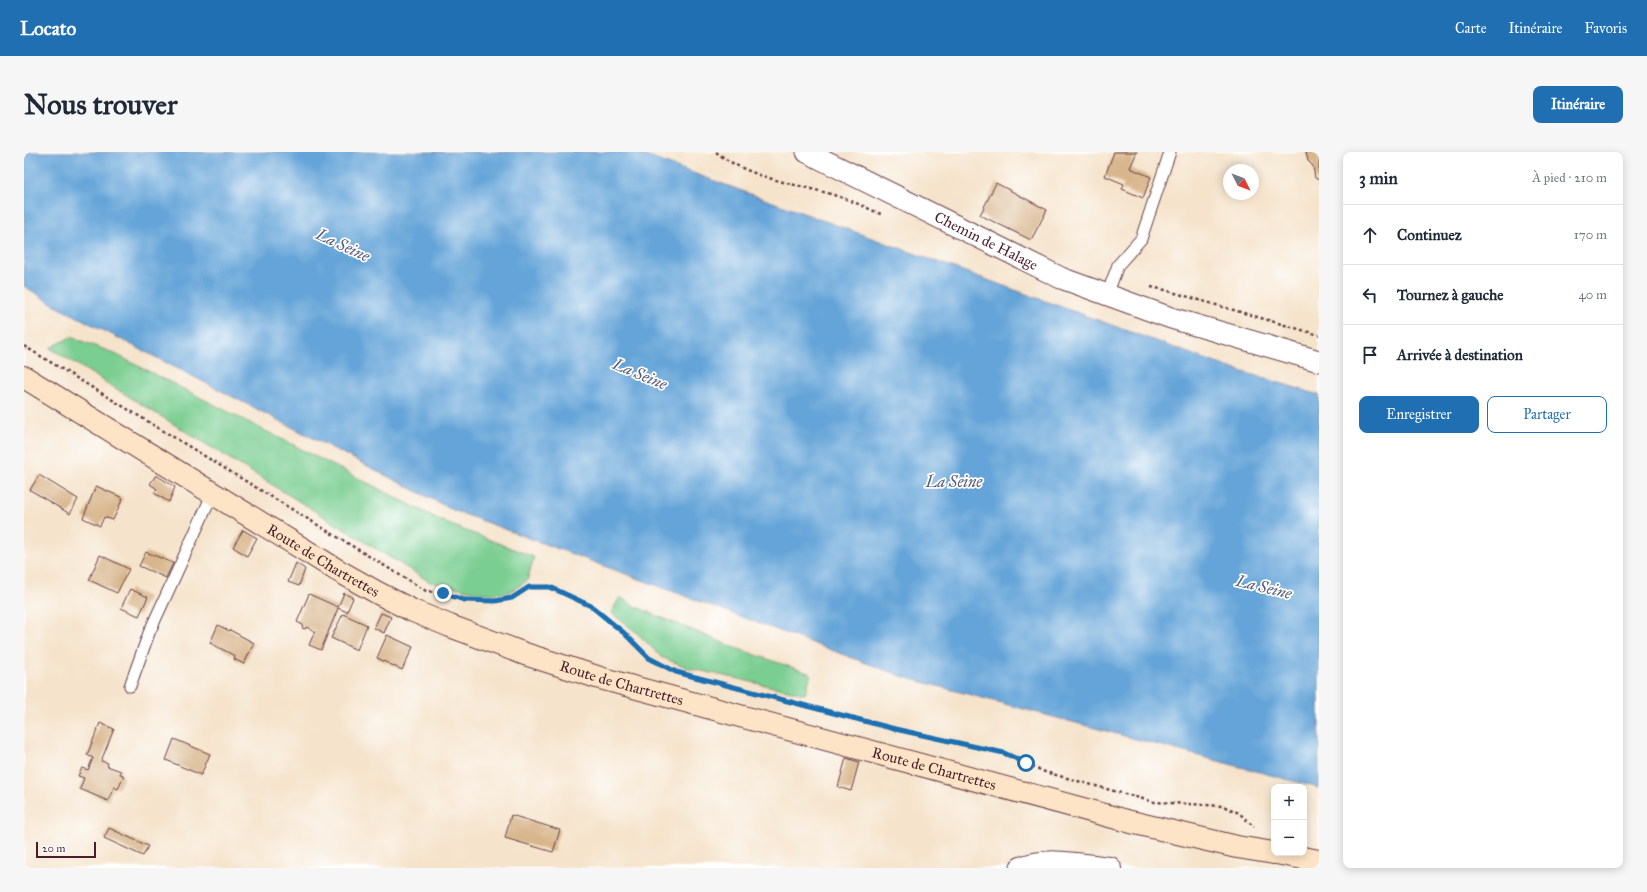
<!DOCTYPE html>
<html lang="fr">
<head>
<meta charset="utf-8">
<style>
  body { margin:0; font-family:"IM FELL Great Primer",serif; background:#f6f6f7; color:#1f2937 }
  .controls { position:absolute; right:12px; bottom:12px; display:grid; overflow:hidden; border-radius:8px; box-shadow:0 2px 10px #0003 }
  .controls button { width:36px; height:36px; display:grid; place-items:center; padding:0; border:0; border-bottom:1px solid #e0e1e3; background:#fff; color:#1f2937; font:20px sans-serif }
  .compass { position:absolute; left:1199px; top:12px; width:36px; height:36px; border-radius:50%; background:#fff; box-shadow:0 2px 10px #0003; rotate:132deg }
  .scale { position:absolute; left:12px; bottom:10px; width:60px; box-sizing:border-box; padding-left:4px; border:2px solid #4a1f2b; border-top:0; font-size:11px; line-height:14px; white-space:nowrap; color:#4a1f2b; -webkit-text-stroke:3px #fff; paint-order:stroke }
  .stop { position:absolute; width:12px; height:12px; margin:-9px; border:3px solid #1f6fb2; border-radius:50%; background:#fff }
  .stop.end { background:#1f6fb2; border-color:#fff; box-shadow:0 1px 4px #0008 }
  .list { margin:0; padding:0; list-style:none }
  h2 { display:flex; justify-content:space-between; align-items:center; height:52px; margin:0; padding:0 16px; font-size:17px }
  h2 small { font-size:13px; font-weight:400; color:#747a83 }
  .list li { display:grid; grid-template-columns:26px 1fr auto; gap:12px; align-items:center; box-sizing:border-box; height:60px; padding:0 16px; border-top:1px solid #e0e1e3 }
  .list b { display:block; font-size:15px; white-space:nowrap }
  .list em { font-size:13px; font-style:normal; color:#747a83 }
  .actions { display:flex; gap:8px; padding:12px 16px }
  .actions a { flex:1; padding:9px 0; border:1px solid #1f6fb2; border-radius:8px; text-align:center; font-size:14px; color:#1f6fb2 }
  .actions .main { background:#1f6fb2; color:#fff }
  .icon { flex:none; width:22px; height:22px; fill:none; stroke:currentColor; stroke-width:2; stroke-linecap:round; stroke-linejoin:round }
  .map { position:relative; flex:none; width:1295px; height:716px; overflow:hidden; border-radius:8px }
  header { display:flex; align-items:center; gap:24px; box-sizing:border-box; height:56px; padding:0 20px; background:#1f6fb2; color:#fff }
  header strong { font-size:19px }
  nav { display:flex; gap:22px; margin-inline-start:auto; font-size:14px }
  .intro { display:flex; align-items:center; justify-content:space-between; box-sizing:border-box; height:96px; padding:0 24px }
  h1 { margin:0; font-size:28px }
  .button { padding:10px 18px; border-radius:8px; background:#1f6fb2; color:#fff; font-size:14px; font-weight:700 }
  main { display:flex; gap:24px; padding:0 24px }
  aside { flex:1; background:#fff; border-radius:8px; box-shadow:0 2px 10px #0003 }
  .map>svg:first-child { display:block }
  .green { fill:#7ace91; stroke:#62765e }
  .water { fill:#65a4d8; stroke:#586282 }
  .building { fill:#d8b68c }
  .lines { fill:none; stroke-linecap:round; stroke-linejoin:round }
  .service-casing { stroke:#643c43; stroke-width:13 }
  .minor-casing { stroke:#643c43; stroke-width:23 }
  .tertiary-casing { stroke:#643c43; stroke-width:24 }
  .secondary-casing { stroke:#643c43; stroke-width:24 }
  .path { stroke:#643c43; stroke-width:2.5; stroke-dasharray:3 3; stroke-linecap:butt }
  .service { stroke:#fff; stroke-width:11 }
  .minor { stroke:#fff; stroke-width:21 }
  .tertiary { stroke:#fff; stroke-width:22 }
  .secondary { stroke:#fee4c6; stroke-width:22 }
  .route { stroke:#1f6fb2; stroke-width:5 }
  .labels { text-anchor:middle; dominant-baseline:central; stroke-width:3.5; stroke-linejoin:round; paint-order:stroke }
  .street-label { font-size:15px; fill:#4a1f2b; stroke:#fff }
  .water-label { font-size:16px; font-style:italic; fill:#565b79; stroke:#fff }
</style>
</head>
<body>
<header>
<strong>Locato</strong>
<nav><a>Carte</a><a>Itinéraire</a><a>Favoris</a></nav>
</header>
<div class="intro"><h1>Nous trouver</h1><a class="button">Itinéraire</a></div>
<main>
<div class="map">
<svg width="1295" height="716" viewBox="0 0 1295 716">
  <rect width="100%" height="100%" fill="#fff"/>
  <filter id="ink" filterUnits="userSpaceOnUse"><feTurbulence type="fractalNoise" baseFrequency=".025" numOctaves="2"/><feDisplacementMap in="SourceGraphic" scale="8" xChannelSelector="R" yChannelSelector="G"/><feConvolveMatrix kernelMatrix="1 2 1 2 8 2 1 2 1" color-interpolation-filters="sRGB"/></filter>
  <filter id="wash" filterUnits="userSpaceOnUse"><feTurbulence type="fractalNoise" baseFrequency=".012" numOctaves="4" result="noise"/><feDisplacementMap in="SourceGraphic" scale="16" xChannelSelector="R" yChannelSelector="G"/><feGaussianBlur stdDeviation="0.9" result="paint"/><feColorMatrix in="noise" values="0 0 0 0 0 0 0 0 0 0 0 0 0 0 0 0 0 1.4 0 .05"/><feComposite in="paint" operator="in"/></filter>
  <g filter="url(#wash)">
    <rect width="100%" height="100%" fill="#f5e3cb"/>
    <g class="green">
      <path d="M 47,185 L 87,200 L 422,371 L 510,405 L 503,429 C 496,433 488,440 481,441 C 455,445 431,433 406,430 L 26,196 Z"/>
      <polygon points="596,445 612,455 709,495 787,522 781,542 665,516 637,505 611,479 587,461"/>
    </g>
    <polygon class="water" points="0,0 611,0 1203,215 1295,243 1295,636 880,525 429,358 34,155 0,134"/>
    <g id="blocks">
      <g class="building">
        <polygon points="1090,0 1113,0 1106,16 1127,25 1119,46 1098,37 1100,32 1081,24"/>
        <polygon points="1282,0 1295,0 1295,28 1291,26 1289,14 1284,9"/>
        <polygon points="972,31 1023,58 1007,88 956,63"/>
        <polygon points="15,323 54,347 46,362 6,338"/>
        <polygon points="132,323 151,335 145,350 130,341 133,337 126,332"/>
        <polygon points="72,334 99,346 89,368 80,365 76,374 59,366"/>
        <polygon points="219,378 233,386 223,404 209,395"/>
        <polygon points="122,400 149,411 142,426 115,414"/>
        <polygon points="76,403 105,417 93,441 65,428"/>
        <polygon points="272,411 281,417 275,434 264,430"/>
        <polygon points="106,437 124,445 115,464 97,456"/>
        <polygon points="320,441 329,446 323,460 314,456 297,498 285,493 291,479 282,475 281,477 278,476 279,473 273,470 285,442 314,455"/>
        <polygon points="357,461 367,465 360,481 350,476"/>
        <polygon points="319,462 343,473 333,498 307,486"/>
        <polygon points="194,473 205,479 206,478 230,491 220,512 210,507 211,504 186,491"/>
        <polygon points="363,483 389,495 378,518 353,506"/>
        <polygon points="76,571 90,577 77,609 84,611 83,614 97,619 96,622 100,624 94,637 90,635 84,649 56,637 60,626 54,624 58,616 64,618 69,606 63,603"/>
        <polygon points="150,587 186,602 177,623 142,608"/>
        <polygon points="822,606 835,610 827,639 814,635"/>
        <polygon points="487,663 536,678 529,700 481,686"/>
        <polygon points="85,676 124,694 119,704 80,686"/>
      </g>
    </g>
  </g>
  <g filter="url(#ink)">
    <use href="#blocks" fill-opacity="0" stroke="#643c43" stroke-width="1"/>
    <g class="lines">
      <g class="service-casing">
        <g id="service">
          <polyline points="1083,143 1094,113 1117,87 1146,0"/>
          <polyline points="106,534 125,481 189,341"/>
        </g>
      </g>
      <g class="minor-casing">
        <g id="minor">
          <path id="s1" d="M 783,0 L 1037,126 L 1147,166 L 1295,209"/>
        </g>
      </g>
      <g class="tertiary-casing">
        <path id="tertiary" d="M 997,716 C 1025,705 1056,713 1086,716"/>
      </g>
      <g class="secondary-casing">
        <g id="secondary">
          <path id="s2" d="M 0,225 L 313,418 L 354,441 L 389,459 L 426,474 L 501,502 L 576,526 L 1107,670 L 1213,695 L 1250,701"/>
          <polyline points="1252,701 1295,709"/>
        </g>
      </g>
      <g class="path">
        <path d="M 692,0 C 726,27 770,31 810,43 C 827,48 843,56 859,63"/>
        <polyline points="1127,135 1141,138 1295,183"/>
        <polyline points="0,194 402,439 419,441 439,448 471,449 488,446 505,435 526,435 567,454 600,481 625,506 652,520 871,577 980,601 1021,620 1130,650 1199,654 1215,661 1230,675"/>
      </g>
      <use href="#service" class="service"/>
      <use href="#minor" class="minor"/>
      <use href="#tertiary" class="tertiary"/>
      <use href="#secondary" class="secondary"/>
    </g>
  </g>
  <g class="lines" filter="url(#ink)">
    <polyline class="route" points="419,441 440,448 471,449 488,446 505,435 526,435 567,454 600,481 625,506 652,520 871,577 980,601 1002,611"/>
  </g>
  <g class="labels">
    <g class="street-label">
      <text stroke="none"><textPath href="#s1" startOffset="200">Chemin de Halage</textPath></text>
      <text stroke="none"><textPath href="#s2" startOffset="351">Route de Chartrettes</textPath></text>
      <text stroke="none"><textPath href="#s2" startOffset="675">Route de Chartrettes</textPath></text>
      <text stroke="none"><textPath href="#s2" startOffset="999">Route de Chartrettes</textPath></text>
    </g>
    <g class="water-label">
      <text transform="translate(319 93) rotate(25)">La Seine</text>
      <text transform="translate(616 222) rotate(23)">La Seine</text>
      <text x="930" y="329">La Seine</text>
      <text transform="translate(1240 435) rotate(14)">La Seine</text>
    </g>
  </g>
</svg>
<div class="controls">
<button>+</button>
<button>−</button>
</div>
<svg class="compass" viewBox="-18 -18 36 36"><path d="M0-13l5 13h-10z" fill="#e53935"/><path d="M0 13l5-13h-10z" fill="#747a83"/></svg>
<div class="scale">20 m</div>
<div class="stop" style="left:1002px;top:611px"></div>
<div class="stop end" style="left:419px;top:441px"></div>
</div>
<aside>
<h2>3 min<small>À pied · 210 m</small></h2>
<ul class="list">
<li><svg class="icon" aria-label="ahead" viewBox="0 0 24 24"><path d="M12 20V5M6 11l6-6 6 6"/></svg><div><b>Continuez</b></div><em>170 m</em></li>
<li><svg class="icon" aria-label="left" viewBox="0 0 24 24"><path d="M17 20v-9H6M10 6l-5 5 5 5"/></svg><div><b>Tournez à gauche</b></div><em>40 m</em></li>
<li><svg class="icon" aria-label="arrive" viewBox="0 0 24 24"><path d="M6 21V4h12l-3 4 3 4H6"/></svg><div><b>Arrivée à destination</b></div></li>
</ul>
<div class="actions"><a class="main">Enregistrer</a><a>Partager</a></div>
</aside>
</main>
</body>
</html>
